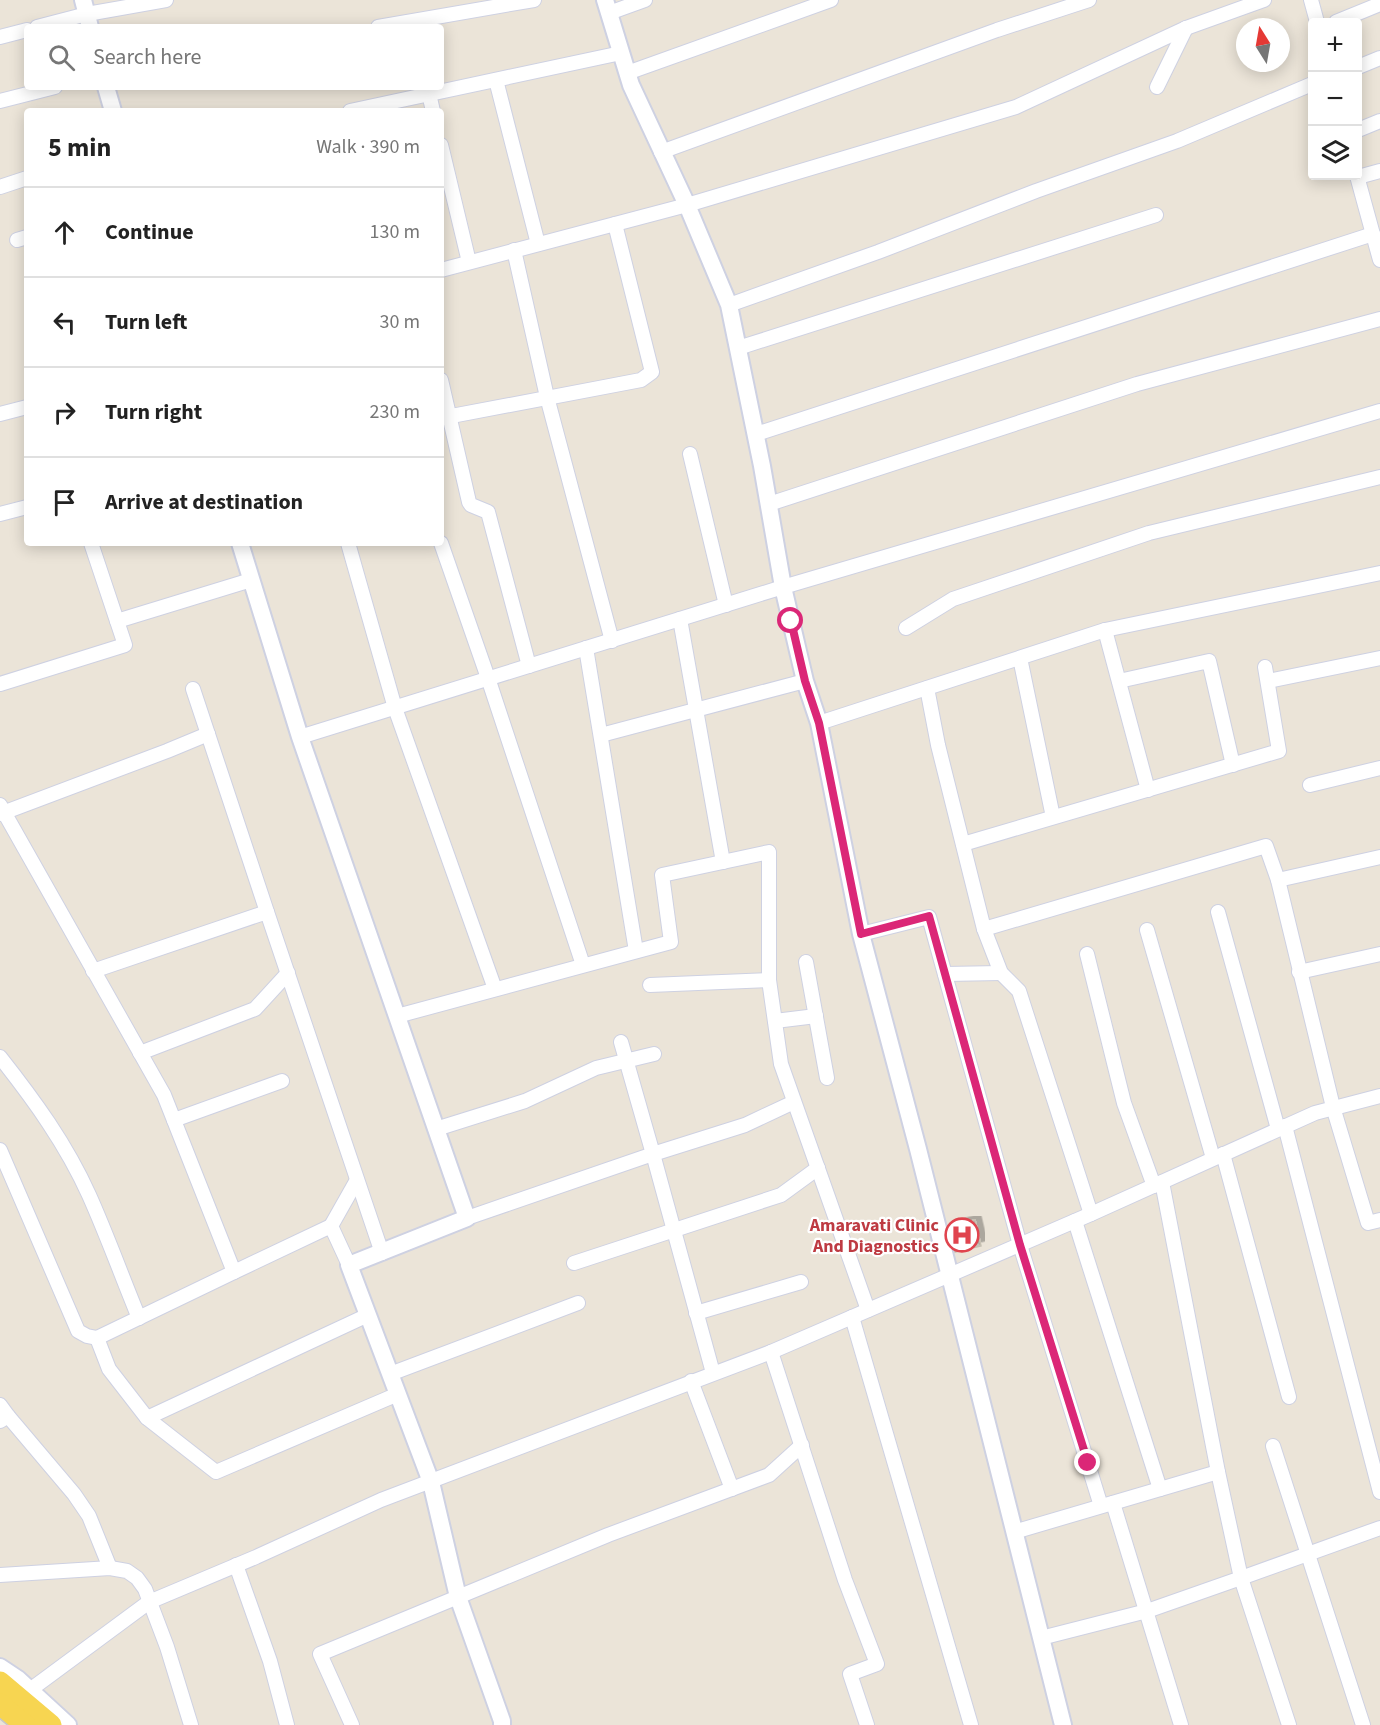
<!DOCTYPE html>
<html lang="en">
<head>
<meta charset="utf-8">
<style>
  body { margin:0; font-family:"Source Sans 3",sans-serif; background:#f6f6f6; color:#222 }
  .controls { position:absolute; right:18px; top:18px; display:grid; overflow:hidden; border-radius:6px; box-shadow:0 3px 15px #0003 }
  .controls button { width:54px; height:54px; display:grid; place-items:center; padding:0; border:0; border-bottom:2px solid #e0e0e0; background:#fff; color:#222; font:30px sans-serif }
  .compass { position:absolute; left:1236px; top:18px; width:54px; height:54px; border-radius:50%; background:#fff; box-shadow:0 3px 15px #0003; rotate:349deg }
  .stop { position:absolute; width:18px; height:18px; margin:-14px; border:4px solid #db2777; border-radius:50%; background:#fff }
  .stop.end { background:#db2777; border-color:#fff; box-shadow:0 2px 6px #0008 }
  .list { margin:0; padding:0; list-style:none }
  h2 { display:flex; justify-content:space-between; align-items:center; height:78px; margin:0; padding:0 24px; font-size:26px }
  h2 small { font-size:20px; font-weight:400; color:#767676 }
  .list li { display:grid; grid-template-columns:39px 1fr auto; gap:18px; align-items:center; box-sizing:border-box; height:90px; padding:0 24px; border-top:2px solid #e0e0e0 }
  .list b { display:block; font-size:22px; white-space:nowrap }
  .list em { font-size:20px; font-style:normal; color:#767676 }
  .icon { flex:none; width:33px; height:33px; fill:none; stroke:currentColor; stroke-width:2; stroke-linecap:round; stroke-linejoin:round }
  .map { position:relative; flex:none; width:1380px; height:1725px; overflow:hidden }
  .search { position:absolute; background:#fff; box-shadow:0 3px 15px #0003; left:24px; top:24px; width:420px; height:66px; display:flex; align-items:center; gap:15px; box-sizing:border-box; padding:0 21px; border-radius:6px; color:#767676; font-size:22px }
  .panel { position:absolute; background:#fff; box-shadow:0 3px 15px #0003; left:24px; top:108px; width:420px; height:438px; border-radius:6px }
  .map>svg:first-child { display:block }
  .building { fill:url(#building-cross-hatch); stroke:#c6c0b2; stroke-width:1.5; filter:url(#shadow) }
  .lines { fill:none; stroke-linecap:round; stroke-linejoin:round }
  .minor-casing { stroke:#ced1e2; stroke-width:16 }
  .tertiary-casing { stroke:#ced1e2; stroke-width:20 }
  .primary-casing { stroke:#c7c7c7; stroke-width:24 }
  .minor { stroke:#fff; stroke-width:14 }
  .tertiary { stroke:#fff; stroke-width:16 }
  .primary { stroke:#f7d551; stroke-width:21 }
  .route { stroke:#db2777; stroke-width:8 }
  .labels { text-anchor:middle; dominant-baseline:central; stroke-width:4.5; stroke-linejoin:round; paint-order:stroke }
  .health-label { font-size:18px; font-weight:bold; fill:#be3a42; stroke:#fff; text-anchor:end }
</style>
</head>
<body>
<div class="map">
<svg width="1380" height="1725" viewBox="0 0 1380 1725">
  <defs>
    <pattern id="building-cross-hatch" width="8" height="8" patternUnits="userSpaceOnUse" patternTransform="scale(1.5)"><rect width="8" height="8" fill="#c6c1b8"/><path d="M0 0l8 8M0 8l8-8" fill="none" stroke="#aaa69e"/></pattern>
    <filter id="shadow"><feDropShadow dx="5.5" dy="-5.5" stdDeviation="0" flood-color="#0004"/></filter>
  </defs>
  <rect width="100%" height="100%" fill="#ebe4d8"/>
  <polygon class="building" points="975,1220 981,1246 955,1252 948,1227"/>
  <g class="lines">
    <g class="minor-casing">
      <g id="minor">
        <polyline points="1311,0 1317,22"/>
        <polyline points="609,13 645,0"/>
        <polyline points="1336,22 1380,4"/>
        <polyline points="37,27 87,14 166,0"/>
        <polyline points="378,27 534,0"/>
        <polyline points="0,37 27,30"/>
        <polyline points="1358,67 1380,58"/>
        <polyline points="627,73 831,0"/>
        <polyline points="496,80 538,244"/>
        <polyline points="1157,87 1186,28"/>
        <polyline points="429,94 433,111"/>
        <polyline points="0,101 55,87"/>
        <polyline points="350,111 621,53"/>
        <polyline points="1358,130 1380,121"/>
        <polyline points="441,145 469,262"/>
        <polyline points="661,152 997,30 1089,0"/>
        <polyline points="1357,176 1380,260"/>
        <polyline points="1358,177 1380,171"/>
        <polyline points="0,187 27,178"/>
        <polyline points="17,240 27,237"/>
        <polyline points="514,250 547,397 612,641"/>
        <polyline points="441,270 687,205 1016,107 1186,28 1264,0"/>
        <polyline points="729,305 878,252 1036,191 1177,141 1312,84"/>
        <polyline points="738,348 1156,215"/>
        <polyline points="441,380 469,502 471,505 488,512 529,666"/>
        <polyline points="0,414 27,407"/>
        <polyline points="441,418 641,380 652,372 615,224"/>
        <polyline points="756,434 1373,234"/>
        <polyline points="690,454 726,605"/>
        <polyline points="769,504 1137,384 1380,319"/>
        <polyline points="0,514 27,507"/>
        <polyline points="348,543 395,708 495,989"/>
        <polyline points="441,543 488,678 583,965"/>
        <polyline points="680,619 723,862"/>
        <polyline points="117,621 251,580"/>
        <polyline points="906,628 953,599 1149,533 1380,477"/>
        <polyline points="1105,630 1148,790"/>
        <polyline points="586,648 636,951"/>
        <polyline points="1020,658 1053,817"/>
        <polyline points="1119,681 1209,661 1233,765"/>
        <polyline points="1268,681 1380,658"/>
        <polyline points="0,684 125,645 91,543"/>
        <polyline points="927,688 938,745 984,929 1001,973 1019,991 1091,1214"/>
        <polyline points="193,689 267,912"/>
        <polyline points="819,723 1105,630 1380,573"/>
        <polyline points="601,735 805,681"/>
        <polyline points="300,737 783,587 1380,411"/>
        <polyline points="1310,785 1380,768"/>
        <polyline points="0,805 164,1095 234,1272 331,1226 349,1265"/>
        <polyline points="0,814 167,751 208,734"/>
        <polyline points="963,844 1279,751 1265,667"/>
        <polyline points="1278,880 1380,857"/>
        <polyline points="1218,912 1278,1129"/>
        <polyline points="984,929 1266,846 1278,880 1333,1107 1368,1223 1380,1220"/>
        <polyline points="1147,930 1213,1158"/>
        <polyline points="861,934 929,917 1020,1245 1101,1506"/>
        <polyline points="1087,954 1124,1103 1154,1186"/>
        <polyline points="806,962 827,1078"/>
        <polyline points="93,971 267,912 382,1253"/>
        <polyline points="1299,972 1380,954"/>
        <polyline points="945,974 1001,973"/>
        <polyline points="650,985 769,980"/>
        <polyline points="397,1016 671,942 662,875 769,852 769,980 781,1064 868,1310"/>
        <polyline points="775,1021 816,1016"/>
        <polyline points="621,1042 653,1154 745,1125 794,1102"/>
        <polyline points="140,1053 255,1009 288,973"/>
        <path d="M 0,1057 C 34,1100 66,1144 89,1195 C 107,1235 122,1277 139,1318"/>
        <polyline points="174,1120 282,1081"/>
        <polyline points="1285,1126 1380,1492"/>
        <polyline points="436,1129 525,1101 596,1068 654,1054"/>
        <polyline points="0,1150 78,1331 87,1336 97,1338 234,1272"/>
        <polyline points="1223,1154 1289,1397"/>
        <polyline points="467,1218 653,1154 713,1373"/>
        <polyline points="1075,1221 1160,1489"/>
        <polyline points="331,1226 357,1180"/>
        <polyline points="574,1263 781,1195 818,1168"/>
        <polyline points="696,1313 801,1282"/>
        <polyline points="852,1317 971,1725"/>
        <polyline points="97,1338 109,1369 147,1418 216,1472 398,1394"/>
        <polyline points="771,1352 845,1580 877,1664 850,1674 867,1725"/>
        <polyline points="390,1374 578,1303"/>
        <polyline points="691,1381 732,1489"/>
        <polyline points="0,1405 8,1416 0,1421"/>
        <polyline points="8,1416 74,1494 89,1516 110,1568"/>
        <polyline points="147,1418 368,1315"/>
        <polyline points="1273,1446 1363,1725"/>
        <polyline points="1113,1503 1181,1725"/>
        <polyline points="1014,1532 1218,1472"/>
        <polyline points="236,1565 270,1661 287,1725"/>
        <polyline points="0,1575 110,1568 127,1571 137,1578 145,1589 167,1647 191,1725"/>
        <polyline points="1041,1638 1147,1611 1241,1578 1218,1472 1162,1182"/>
        <polyline points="30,1690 149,1602 256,1557 381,1500 771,1352 1091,1214 1315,1113 1380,1096"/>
        <polyline points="352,1725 320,1654 608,1535 769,1475 802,1445"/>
        <polyline points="1289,1725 1241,1578 1380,1528"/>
      </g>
    </g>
    <g class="tertiary-casing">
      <g id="tertiary">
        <polyline points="83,0 90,27"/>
        <polyline points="605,0 631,85 687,205 729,305 762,466 783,587 805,681 819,723 861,934 918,1149 1063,1725"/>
        <polyline points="106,87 113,111"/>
        <polyline points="240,543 300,737 467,1218 349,1265 431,1482 458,1597 502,1721 502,1725"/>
        <polyline points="0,1667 18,1679 68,1725"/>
      </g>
    </g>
    <g class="primary-casing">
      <g id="primary">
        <polyline points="0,1682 51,1725"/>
        <polyline points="0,1704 25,1725"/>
      </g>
    </g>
    <use href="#minor" class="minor"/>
    <use href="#tertiary" class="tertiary"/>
    <use href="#primary" class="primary"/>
  </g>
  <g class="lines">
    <polyline class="route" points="791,621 805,681 819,723 861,934 929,916 1020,1245 1088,1463"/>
  </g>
  <defs>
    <g id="hospital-ring" transform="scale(1.725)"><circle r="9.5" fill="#fff" stroke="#e0444e" stroke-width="1.5"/><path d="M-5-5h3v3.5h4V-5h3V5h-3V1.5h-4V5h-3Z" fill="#e0444e"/></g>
  </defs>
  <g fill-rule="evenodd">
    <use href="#hospital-ring" x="962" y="1235"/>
  </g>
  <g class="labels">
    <g class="health-label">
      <text x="939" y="1225">Amaravati Clinic<tspan x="939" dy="21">And Diagnostics</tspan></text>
    </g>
  </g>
</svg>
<div class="controls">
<button>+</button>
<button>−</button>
<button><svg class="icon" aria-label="layers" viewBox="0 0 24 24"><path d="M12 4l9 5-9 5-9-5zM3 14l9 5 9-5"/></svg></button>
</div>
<svg class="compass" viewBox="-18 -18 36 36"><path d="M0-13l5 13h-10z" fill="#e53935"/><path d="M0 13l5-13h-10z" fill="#767676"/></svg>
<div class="stop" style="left:791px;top:621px"></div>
<div class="stop end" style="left:1088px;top:1463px"></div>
<div class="search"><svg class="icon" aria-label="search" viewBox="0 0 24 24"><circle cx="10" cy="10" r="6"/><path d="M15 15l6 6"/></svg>Search here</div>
<section class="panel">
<h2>5 min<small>Walk · 390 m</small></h2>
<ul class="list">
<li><svg class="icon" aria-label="ahead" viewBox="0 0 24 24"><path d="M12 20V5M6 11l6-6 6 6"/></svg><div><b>Continue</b></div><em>130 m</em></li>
<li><svg class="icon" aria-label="left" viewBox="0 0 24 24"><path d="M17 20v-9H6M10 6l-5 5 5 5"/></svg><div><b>Turn left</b></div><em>30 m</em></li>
<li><svg class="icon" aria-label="right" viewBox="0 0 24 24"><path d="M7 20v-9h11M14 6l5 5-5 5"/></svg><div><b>Turn right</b></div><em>230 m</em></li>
<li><svg class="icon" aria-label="arrive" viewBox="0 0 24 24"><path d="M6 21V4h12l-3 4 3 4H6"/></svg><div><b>Arrive at destination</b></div></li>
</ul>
</section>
</div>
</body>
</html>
